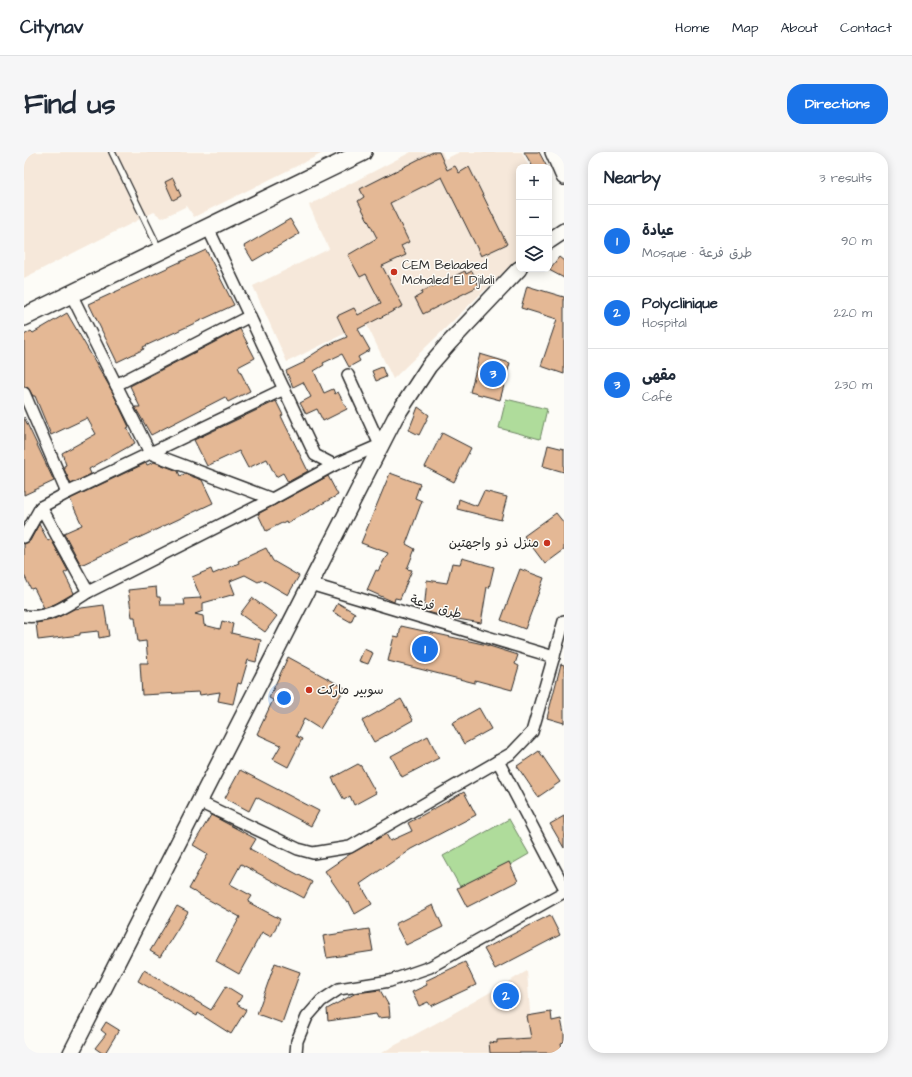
<!DOCTYPE html>
<html lang="en">
<head>
<meta charset="utf-8">
<style>
  body { margin:0; font-family:"Architects Daughter","Playpen Sans Arabic",sans-serif; background:#f6f6f7; color:#1f2937 }
  .controls { position:absolute; right:12px; top:12px; display:grid; overflow:hidden; border-radius:8px; box-shadow:0 2px 10px #0003 }
  .controls button { width:36px; height:36px; display:grid; place-items:center; padding:0; border:0; border-bottom:1px solid #e0e1e3; background:#fff; color:#1f2937; font:20px sans-serif }
  .you { position:absolute; left:260px; top:546px; width:14px; height:14px; margin:-10px; border:3px solid #fff; border-radius:50%; background:#1a73e8; box-shadow:0 0 0 6px #1a73e833 }
  .badge { display:grid; place-items:center; width:26px; height:26px; border-radius:50%; background:#1a73e8; color:#fff; font-size:13px; font-weight:700 }
  .pin { position:absolute; translate:-50% -50%; border:2px solid #fff; box-shadow:0 1px 4px #0006 }
  .list { margin:0; padding:0; list-style:none }
  h2 { display:flex; justify-content:space-between; align-items:center; height:52px; margin:0; padding:0 16px; font-size:17px }
  h2 small { font-size:13px; font-weight:400; color:#747a83 }
  .list li { display:grid; grid-template-columns:26px 1fr auto; gap:12px; align-items:center; box-sizing:border-box; height:72px; padding:0 16px; border-top:1px solid #e0e1e3 }
  .list b { display:block; font-size:15px; white-space:nowrap }
  .list p { margin:0; font-size:13px; white-space:nowrap; color:#747a83 }
  .list em { font-size:13px; font-style:normal; color:#747a83 }
  .icon { flex:none; width:22px; height:22px; fill:none; stroke:currentColor; stroke-width:2; stroke-linecap:round; stroke-linejoin:round }
  .map { position:relative; flex:none; width:540px; height:901px; overflow:hidden; border-radius:16px }
  header { display:flex; align-items:center; gap:24px; box-sizing:border-box; height:56px; padding:0 20px; background:#fff; border-bottom:1px solid #e0e1e3 }
  header strong { font-size:19px }
  nav { display:flex; gap:22px; margin-inline-start:auto; font-size:14px }
  .intro { display:flex; align-items:center; justify-content:space-between; box-sizing:border-box; height:96px; padding:0 24px }
  h1 { margin:0; font-size:28px }
  .button { padding:10px 18px; border-radius:16px; background:#1a73e8; color:#fff; font-size:14px; font-weight:700 }
  main { display:flex; gap:24px; padding:0 24px }
  aside { flex:1; background:#fff; border-radius:16px; box-shadow:0 2px 10px #0003 }
  .map>svg:first-child { display:block }
  .built { fill:#f6e8da }
  .green { fill:#afdc9b; stroke:#6d8463 }
  .building { fill:#e4b895; stroke:#2b2b2b }
  .lines { fill:none; stroke-linecap:round; stroke-linejoin:round }
  .lane-casing { stroke:#2b2b2b; stroke-width:8 }
  .street-casing { stroke:#2b2b2b; stroke-width:14 }
  .secondary-casing { stroke:#2b2b2b; stroke-width:18 }
  .primary-casing { stroke:#2b2b2b; stroke-width:20 }
  .lane { stroke:#fdfcf7; stroke-width:5.5 }
  .street { stroke:#fdfcf7; stroke-width:11 }
  .secondary { stroke:#fdfcf7; stroke-width:15 }
  .primary { stroke:#fdfcf7; stroke-width:17 }
  .poi-dot { fill:#c8321e; stroke:#fdfcf7; stroke-width:1.5 }
  .labels { text-anchor:middle; dominant-baseline:central; stroke-width:3; stroke-linejoin:round; paint-order:stroke }
  .poi-label { font-size:13px; fill:#2b2b2b; stroke:#fdfcf7; text-anchor:start }
  .street-label { font-size:13px; fill:#2b2b2b; stroke:#fdfcf7 }
</style>
</head>
<body>
<header>
<strong>Citynav</strong>
<nav><a>Home</a><a>Map</a><a>About</a><a>Contact</a></nav>
</header>
<div class="intro"><h1>Find us</h1><a class="button">Directions</a></div>
<main>
<div class="map">
<svg width="540" height="901" viewBox="0 0 540 901">
  <rect width="100%" height="100%" fill="#fdfcf7"/>
  <filter id="ink" filterUnits="userSpaceOnUse"><feTurbulence type="fractalNoise" baseFrequency=".025" numOctaves="2"/><feDisplacementMap in="SourceGraphic" scale="8" xChannelSelector="R" yChannelSelector="G"/><feConvolveMatrix kernelMatrix="1 2 1 2 8 2 1 2 1" color-interpolation-filters="sRGB"/></filter>
  <g filter="url(#ink)">
    <g class="built">
      <polygon points="0,0 301,0 170,65 163,54 138,66 130,60 0,126"/>
      <polygon points="387,0 418,0 421,7 436,0 498,0 505,15 495,15 495,105 369,227 342,171 263,210 229,134 305,97 285,53"/>
      <polygon points="503,819 509,901 357,901 416,869"/>
    </g>
    <g class="green">
      <polygon points="482,247 523,257 516,287 475,276"/>
      <polygon points="485,667 505,702 439,740 419,704"/>
    </g>
    <g class="building">
      <polygon points="409,0 415,0 423,18 431,14 435,21 445,15 483,92 457,104 418,25 366,51 385,90 377,94 382,103 358,114 379,154 334,177 346,198 334,205 336,209 325,215 318,202 299,211 300,213 290,219 300,241 309,237 311,242 314,240 323,257 299,269 293,257 282,262 276,251 287,245 279,230 269,235 262,219 281,210 280,208 302,194 323,185 313,164 330,156 334,163 357,151 342,122 336,125 324,103 353,86 334,49 340,45 336,37"/>
      <polygon points="500,0 515,0 523,15 509,15"/>
      <polygon points="149,26 157,44 149,48 141,30"/>
      <polygon points="266,67 275,82 229,109 220,94"/>
      <polygon points="182,98 210,153 119,195 120,197 93,210 65,152"/>
      <polygon points="535,105 540,109 540,126 525,118"/>
      <polygon points="441,119 442,122 448,119 455,134 399,162 391,146 398,142 397,140"/>
      <polygon points="503,134 540,145 540,222 517,214 533,167 497,156"/>
      <polygon points="43,161 87,237 105,275 103,276 111,291 65,317 67,322 47,332 40,317 40,314 42,313 38,301 72,282 63,266 27,283 11,244 9,244 4,236 0,234 0,183 7,179 9,181"/>
      <polygon points="216,177 231,206 214,215 226,239 204,250 201,245 127,283 111,255 116,255 106,234"/>
      <polygon points="456,202 486,211 476,248 446,240"/>
      <polygon points="358,215 362,225 352,229 348,219"/>
      <polygon points="252,249 259,263 257,264 284,319 264,330 259,321 252,325 243,307 224,316 215,299 183,314 170,288"/>
      <polygon points="394,255 405,263 395,283 385,278"/>
      <polygon points="0,265 30,329 0,343"/>
      <polygon points="418,281 447,296 430,330 401,315"/>
      <polygon points="524,293 540,297 540,320 519,314"/>
      <polygon points="130,310 154,319 156,324 161,322 178,328 189,351 57,413 40,381 58,373 46,347 122,311 123,313"/>
      <polygon points="366,321 396,332 391,346 398,349 382,392 391,397 383,417 388,418 376,447 371,446 370,450 343,438 352,418 354,419 364,401 337,391"/>
      <polygon points="304,324 314,343 263,371 262,369 242,379 234,362"/>
      <polygon points="460,339 483,345 477,368 433,357 435,347 453,354"/>
      <polygon points="532,361 540,371 540,398 521,412 500,384"/>
      <polygon points="15,372 24,389 27,387 44,419 40,421 50,441 31,452 20,456 10,436 7,437 0,423 0,392 6,389"/>
      <polygon points="242,396 249,409 275,424 264,443 238,428 234,430 221,423 206,429 211,442 179,451 179,459 171,462 179,464 180,473 196,477 198,469 209,472 207,481 237,488 232,510 224,508 217,532 214,531 209,552 194,549 196,540 176,543 175,540 118,543 116,511 124,511 122,489 114,490 111,465 108,465 104,438 132,435 133,445 136,445 137,453 161,453 160,447 177,446 168,425 187,417 189,422 215,411 214,409"/>
      <polygon points="438,406 470,415 465,436 463,435 457,471 422,465 400,459 403,428 423,431 428,411 436,412"/>
      <polygon points="496,417 520,426 501,477 477,468"/>
      <polygon points="228,446 253,464 241,480 216,462"/>
      <polygon points="314,451 331,461 327,470 309,460"/>
      <polygon points="80,453 85,484 75,486 74,479 56,481 56,483 14,488 12,471 28,468 50,457"/>
      <polygon points="377,474 459,492 494,503 491,512 495,514 488,538 451,528 451,531 364,509 370,484 375,485"/>
      <polygon points="340,497 349,501 344,512 335,509"/>
      <polygon points="264,505 321,536 296,577 280,567 272,584 278,587 264,615 249,607 257,593 233,582 249,548 245,546"/>
      <polygon points="537,512 540,513 540,571 523,566"/>
      <polygon points="377,547 389,568 350,590 338,569"/>
      <polygon points="455,556 467,577 440,592 428,571"/>
      <polygon points="404,584 415,606 378,625 367,604"/>
      <polygon points="515,599 536,630 514,645 493,614"/>
      <polygon points="334,612 337,614 352,641 330,653 326,644 320,648 308,626"/>
      <polygon points="216,618 295,659 287,674 232,645 225,659 201,646"/>
      <polygon points="440,640 452,663 387,697 336,732 348,752 331,762 325,750 323,751 301,719 326,702 362,682 366,689 388,679 384,671"/>
      <polygon points="187,663 232,687 226,697 288,730 280,746 217,712 206,732 228,744 224,750 256,767 247,785 238,780 215,822 192,809 216,765 165,737 184,702 169,693"/>
      <polygon points="540,664 540,696 526,672"/>
      <polygon points="485,710 494,729 443,755 433,736"/>
      <polygon points="409,753 419,775 382,793 371,772"/>
      <polygon points="153,754 164,760 136,805 126,799"/>
      <polygon points="526,763 536,783 471,817 460,797"/>
      <polygon points="345,777 349,799 303,806 299,784"/>
      <polygon points="441,810 452,833 407,854 404,850 395,854 388,840 403,833 401,829"/>
      <polygon points="251,811 276,820 258,871 233,862"/>
      <polygon points="120,818 187,858 202,834 218,844 213,852 222,858 207,882 174,861 173,864 114,829"/>
      <polygon points="356,838 365,854 366,865 354,866 352,862 304,869 303,857 332,841"/>
      <polygon points="527,860 528,869 537,867 540,882 540,890 537,891 539,901 466,901 465,890 473,891 473,888 507,886 503,864"/>
      <polygon points="82,870 95,878 81,901 78,901 71,896 82,882 77,878"/>
    </g>
    <g class="lines">
      <g class="lane-casing">
        <polyline id="lane" points="88,0 135,97"/>
      </g>
      <g class="street-casing">
        <g id="street">
          <polyline points="184,76 291,303 310,313 356,293 324,223"/>
          <polyline points="47,142 126,301 248,347"/>
          <polyline points="92,233 226,164"/>
          <polyline points="0,241 43,341"/>
          <polyline points="17,355 64,440"/>
          <polyline points="0,385 17,355 43,341 260,237"/>
          <polyline points="286,432 530,505"/>
          <path d="M 0,464 C 25,467 44,453 64,440 L 248,347 L 310,313"/>
          <polyline points="474,609 540,735"/>
          <polyline points="175,650 274,697 289,701 326,695 488,601 508,580 540,469"/>
          <polyline points="272,901 273,889 283,865 297,849 315,837 366,829 406,815 540,740"/>
        </g>
      </g>
      <g class="secondary-casing">
        <g id="secondary">
          <polyline points="529,0 540,25"/>
          <polyline points="525,89 540,79"/>
          <polyline points="47,901 371,266 405,214 425,191 495,117"/>
        </g>
      </g>
      <g class="primary-casing">
        <polyline id="primary" points="0,165 339,0"/>
      </g>
      <use href="#lane" class="lane"/>
      <use href="#street" class="street"/>
      <use href="#secondary" class="secondary"/>
      <use href="#primary" class="primary"/>
    </g>
  </g>
  <g class="poi-dot">
    <circle cx="370" cy="120" r="4"/>
    <circle cx="523" cy="391" r="4"/>
    <circle cx="285" cy="538" r="4"/>
  </g>
  <g class="labels">
    <g class="poi-label">
      <text x="378" y="113">CEM Belaabed<tspan x="378" dy="15">Mohaled El Djilali</tspan></text>
      <text x="515" y="391" text-anchor="end">منزل ذو واجهتين</text>
      <text x="293" y="538">سوبير ماركت</text>
    </g>
    <g class="street-label">
      <text transform="translate(412 455) rotate(17)">طرق فرعة</text>
    </g>
  </g>
</svg>
<div class="controls">
<button>+</button>
<button>−</button>
<button><svg class="icon" aria-label="layers" viewBox="0 0 24 24"><path d="M12 4l9 5-9 5-9-5zM3 14l9 5 9-5"/></svg></button>
</div>
<div class="you"></div>
<div class="pin badge" style="left:401px;top:497px">1</div>
<div class="pin badge" style="left:482px;top:844px">2</div>
<div class="pin badge" style="left:469px;top:222px">3</div>
</div>
<aside>
<h2>Nearby<small>3 results</small></h2>
<ul class="list">
<li><span class="badge">1</span><div><b>عيادة</b><p>Mosque · طرق فرعة</p></div><em>90 m</em></li>
<li><span class="badge">2</span><div><b>Polyclinique</b><p>Hospital</p></div><em>220 m</em></li>
<li><span class="badge">3</span><div><b>مقهى</b><p>Café</p></div><em>230 m</em></li>
</ul>
</aside>
</main>
</body>
</html>
